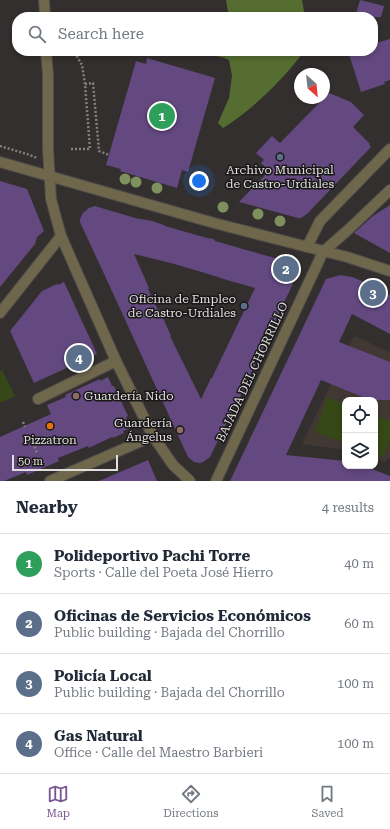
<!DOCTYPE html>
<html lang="en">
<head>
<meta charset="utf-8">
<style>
  body { margin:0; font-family:"Roboto Serif",serif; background:#f6f6f7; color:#1f2937 }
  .controls { position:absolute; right:12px; bottom:12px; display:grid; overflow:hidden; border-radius:8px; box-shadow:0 2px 6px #0003 }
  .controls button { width:36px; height:36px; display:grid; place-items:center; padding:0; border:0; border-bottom:1px solid #e0e1e3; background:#fff; color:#1f2937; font:20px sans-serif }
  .compass { position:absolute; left:294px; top:68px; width:36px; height:36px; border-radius:50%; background:#fff; box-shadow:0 2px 6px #0003; rotate:153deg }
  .scale { position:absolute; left:12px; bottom:10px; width:106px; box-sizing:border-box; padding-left:4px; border:2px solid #e1dfde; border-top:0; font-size:11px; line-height:14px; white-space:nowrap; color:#e1dfde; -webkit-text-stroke:3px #191717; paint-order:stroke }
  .you { position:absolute; left:199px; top:181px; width:14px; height:14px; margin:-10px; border:3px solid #fff; border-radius:50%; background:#1a73e8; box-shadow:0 0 0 6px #1a73e833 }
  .badge { display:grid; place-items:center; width:26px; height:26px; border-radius:50%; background:#795691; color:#fff; font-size:13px; font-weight:700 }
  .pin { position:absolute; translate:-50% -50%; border:2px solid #fff; box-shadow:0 1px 4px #0006 }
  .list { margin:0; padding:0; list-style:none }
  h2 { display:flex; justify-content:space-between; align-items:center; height:52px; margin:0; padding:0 16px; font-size:17px }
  h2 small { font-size:13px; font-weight:400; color:#747a83 }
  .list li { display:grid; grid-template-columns:26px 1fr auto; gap:12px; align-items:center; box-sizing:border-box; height:60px; padding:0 16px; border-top:1px solid #e0e1e3 }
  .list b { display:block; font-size:15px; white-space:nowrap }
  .list p { margin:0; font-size:13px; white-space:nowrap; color:#747a83 }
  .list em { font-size:13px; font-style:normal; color:#747a83 }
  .icon { flex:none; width:22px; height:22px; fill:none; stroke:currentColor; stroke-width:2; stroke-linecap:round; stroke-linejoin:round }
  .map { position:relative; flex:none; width:390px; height:481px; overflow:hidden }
  .search { position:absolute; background:#fff; box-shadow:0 2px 6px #0003; left:12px; right:12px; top:12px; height:44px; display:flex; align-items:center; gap:10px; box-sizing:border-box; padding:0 14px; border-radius:16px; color:#747a83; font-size:15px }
  .sheet { height:292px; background:#fff }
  nav { display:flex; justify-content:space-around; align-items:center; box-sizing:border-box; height:56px; border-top:1px solid #e0e1e3; background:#fff; font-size:11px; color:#747a83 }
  nav a { display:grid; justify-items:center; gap:2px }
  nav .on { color:#795691 }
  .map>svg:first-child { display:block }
  .built { fill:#413834 }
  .green { fill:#364818 }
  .forest { fill:#556d30 }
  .building { fill:#644980; fill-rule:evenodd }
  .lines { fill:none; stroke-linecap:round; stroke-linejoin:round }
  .pedestrian-casing { stroke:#4e4b4a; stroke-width:12 }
  .minor-casing { stroke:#4e4b4a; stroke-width:12 }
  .path { stroke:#83807f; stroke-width:2.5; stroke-dasharray:2 2; stroke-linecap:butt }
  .pedestrian { stroke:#6e674c; stroke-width:10 }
  .minor { stroke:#6e674c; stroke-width:10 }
  .tree { fill:#7d905e }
  .service-dot { fill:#5c6f8a; stroke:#191717; stroke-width:1.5 }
  .education-dot { fill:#8d6e63; stroke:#191717; stroke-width:1.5 }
  .food-dot { fill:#e8710a; stroke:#191717; stroke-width:1.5 }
  .labels { text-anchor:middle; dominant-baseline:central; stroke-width:3; stroke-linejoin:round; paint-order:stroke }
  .poi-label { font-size:12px; fill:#e1dfde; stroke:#191717 }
  .street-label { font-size:12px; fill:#e1dfde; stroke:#191717 }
</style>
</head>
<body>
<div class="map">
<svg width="390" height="481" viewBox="0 0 390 481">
  <rect width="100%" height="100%" fill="#322f2e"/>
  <polygon class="built" points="354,336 390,352 390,458 384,462 375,459 375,400 345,400 345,450 302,444"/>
  <g class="green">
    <polygon points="2,370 15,396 1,403 0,401 0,371"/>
    <polygon points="327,397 345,404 345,443 315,432"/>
    <polygon points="375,415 390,421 390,440 383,457 375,454"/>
  </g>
  <g class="forest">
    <polygon points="226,0 302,0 305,17 229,17"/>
    <path d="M 173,51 L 304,51 C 285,78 252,110 223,128 L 218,123 L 229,98 L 232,76 L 229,60 C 212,51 191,58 173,51 Z"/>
  </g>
  <g class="building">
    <polygon points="360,0 384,6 381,17 355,17"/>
    <polygon points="390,39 390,80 384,82 385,84 361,92 348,51 373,51 373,44"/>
    <polygon points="147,58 215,78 188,172 182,170 177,188 120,171 121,169 106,165 136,61 146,64"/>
    <polygon points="329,93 351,102 364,115 353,127 370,144 369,145 371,147 307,214 301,218 298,218 239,202 269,171 261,163 264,160 256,153 272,136 280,143"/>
    <polygon points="0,181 27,189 44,231 37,237 35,244 0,287"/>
    <polygon points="390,205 390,253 354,233 373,216"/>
    <path d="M 95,206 L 135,218 L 152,221 L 164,225 L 165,226 L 207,238 L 214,239 L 215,241 L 285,261 L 293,265 L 296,269 L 296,277 L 240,397 L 239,397 L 210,457 L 203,462 L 200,463 L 194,462 L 188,457 L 117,302 L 80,222 L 80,219 L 83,213 L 89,208 ZM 134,254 L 171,263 L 205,273 L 227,280 L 255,288 L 212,378 L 211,378 L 201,399 L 170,336 L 171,336 L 159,309 L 158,310 L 148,289 L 149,288 Z"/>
    <polygon points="340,275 352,277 367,283 390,295 390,334 352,314 339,342 390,362 390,400 370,400 321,380 286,455 345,461 345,466 364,466 390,476 390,481 230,481 326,279"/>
    <polygon points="64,282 97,354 34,383 10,331 42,291 57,284 58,285"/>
    <polygon points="108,377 112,386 114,386 128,416 126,417 131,428 123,431 124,433 113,438 112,437 89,448 88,446 58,458 59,461 27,475 26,472 4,481 0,481 0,437 51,414 47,405 66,397 65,395 100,379 100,381"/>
    <polygon points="148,460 157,481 99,481"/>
  </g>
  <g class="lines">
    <g class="pedestrian-casing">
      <g id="pedestrian">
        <polyline points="323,252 349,229 390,190"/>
        <polyline points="38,399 116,361"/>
      </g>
    </g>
    <g class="minor-casing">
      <g id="minor">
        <polyline points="44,0 45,17"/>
        <polyline points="46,51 48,75 48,149 51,199 61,236 116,361 153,436 173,465 190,481"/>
        <polyline points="0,162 214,223 347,257 390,271"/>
        <polyline points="307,247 320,221 390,149"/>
        <polyline points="0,313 61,236"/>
        <polyline points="50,481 153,436"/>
        <polyline points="216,481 323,252"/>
      </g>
    </g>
    <g class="path">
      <polyline points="85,84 93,83 99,151 109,155"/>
      <polyline points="0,146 30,155 37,158"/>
      <polyline points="71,149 90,149 85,84 82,65 74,51"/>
      <polyline points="23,422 25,427"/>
      <polyline points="33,443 37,453"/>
    </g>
    <use href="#pedestrian" class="pedestrian"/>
    <use href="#minor" class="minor"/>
  </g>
  <g class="tree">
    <circle cx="125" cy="179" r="5.5"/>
    <circle cx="136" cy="182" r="5.5"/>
    <circle cx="157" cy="188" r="5.5"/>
    <circle cx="223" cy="207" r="5.5"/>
    <circle cx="258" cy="214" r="5.5"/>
    <circle cx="280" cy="221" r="5.5"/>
  </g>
  <g class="service-dot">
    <circle cx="280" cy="157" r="4"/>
    <circle cx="244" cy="306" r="4"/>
  </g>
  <g class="education-dot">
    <circle cx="76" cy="396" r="4"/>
    <circle cx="180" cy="430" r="4"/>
  </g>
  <circle class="food-dot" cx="50" cy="426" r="4"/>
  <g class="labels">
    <g class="poi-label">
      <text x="280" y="170">Archivo Municipal<tspan x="280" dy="14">de Castro-Urdiales</tspan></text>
      <text x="236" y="299" text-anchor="end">Oficina de Empleo<tspan x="236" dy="14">de Castro-Urdiales</tspan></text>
      <text x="84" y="396" text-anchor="start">Guardería Nido</text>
      <text x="172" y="423" text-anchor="end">Guardería<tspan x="172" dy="14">Ángelus</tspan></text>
      <text x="50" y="440">Pizzatron</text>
    </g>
    <g class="street-label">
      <text transform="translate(252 372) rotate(-65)">BAJADA DEL CHORRILLO</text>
    </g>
  </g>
</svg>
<div class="controls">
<button><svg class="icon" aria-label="locate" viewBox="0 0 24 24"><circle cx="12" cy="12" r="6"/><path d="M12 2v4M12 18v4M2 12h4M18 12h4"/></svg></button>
<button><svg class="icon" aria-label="layers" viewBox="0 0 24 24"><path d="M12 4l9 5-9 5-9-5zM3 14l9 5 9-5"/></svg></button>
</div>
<svg class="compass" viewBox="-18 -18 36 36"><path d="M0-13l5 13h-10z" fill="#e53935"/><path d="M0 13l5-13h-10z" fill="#747a83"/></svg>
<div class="scale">50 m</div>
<div class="you"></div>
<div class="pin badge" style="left:162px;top:116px;background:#2e9e5b">1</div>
<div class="pin badge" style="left:286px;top:269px;background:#5c6f8a">2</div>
<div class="pin badge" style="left:373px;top:293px;background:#5c6f8a">3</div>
<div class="pin badge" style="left:79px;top:358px;background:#5c6f8a">4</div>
<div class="search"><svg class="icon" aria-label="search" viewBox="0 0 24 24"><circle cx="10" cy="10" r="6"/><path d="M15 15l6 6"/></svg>Search here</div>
</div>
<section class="sheet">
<h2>Nearby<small>4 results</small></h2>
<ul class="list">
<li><span class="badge" style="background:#2e9e5b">1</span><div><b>Polideportivo Pachi Torre</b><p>Sports · Calle del Poeta José Hierro</p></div><em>40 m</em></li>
<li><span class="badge" style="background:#5c6f8a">2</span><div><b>Oficinas de Servicios Económicos</b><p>Public building · Bajada del Chorrillo</p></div><em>60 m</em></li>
<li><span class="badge" style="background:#5c6f8a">3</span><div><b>Policía Local</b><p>Public building · Bajada del Chorrillo</p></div><em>100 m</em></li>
<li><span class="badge" style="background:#5c6f8a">4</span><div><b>Gas Natural</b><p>Office · Calle del Maestro Barbieri</p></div><em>100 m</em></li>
</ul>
</section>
<nav>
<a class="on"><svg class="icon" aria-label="map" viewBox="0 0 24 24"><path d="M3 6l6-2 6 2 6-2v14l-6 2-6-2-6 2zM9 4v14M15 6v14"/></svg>Map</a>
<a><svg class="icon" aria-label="directions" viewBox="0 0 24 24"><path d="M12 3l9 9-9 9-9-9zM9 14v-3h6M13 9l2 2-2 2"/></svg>Directions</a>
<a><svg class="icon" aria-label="saved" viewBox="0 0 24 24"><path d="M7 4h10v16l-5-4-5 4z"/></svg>Saved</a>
</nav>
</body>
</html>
